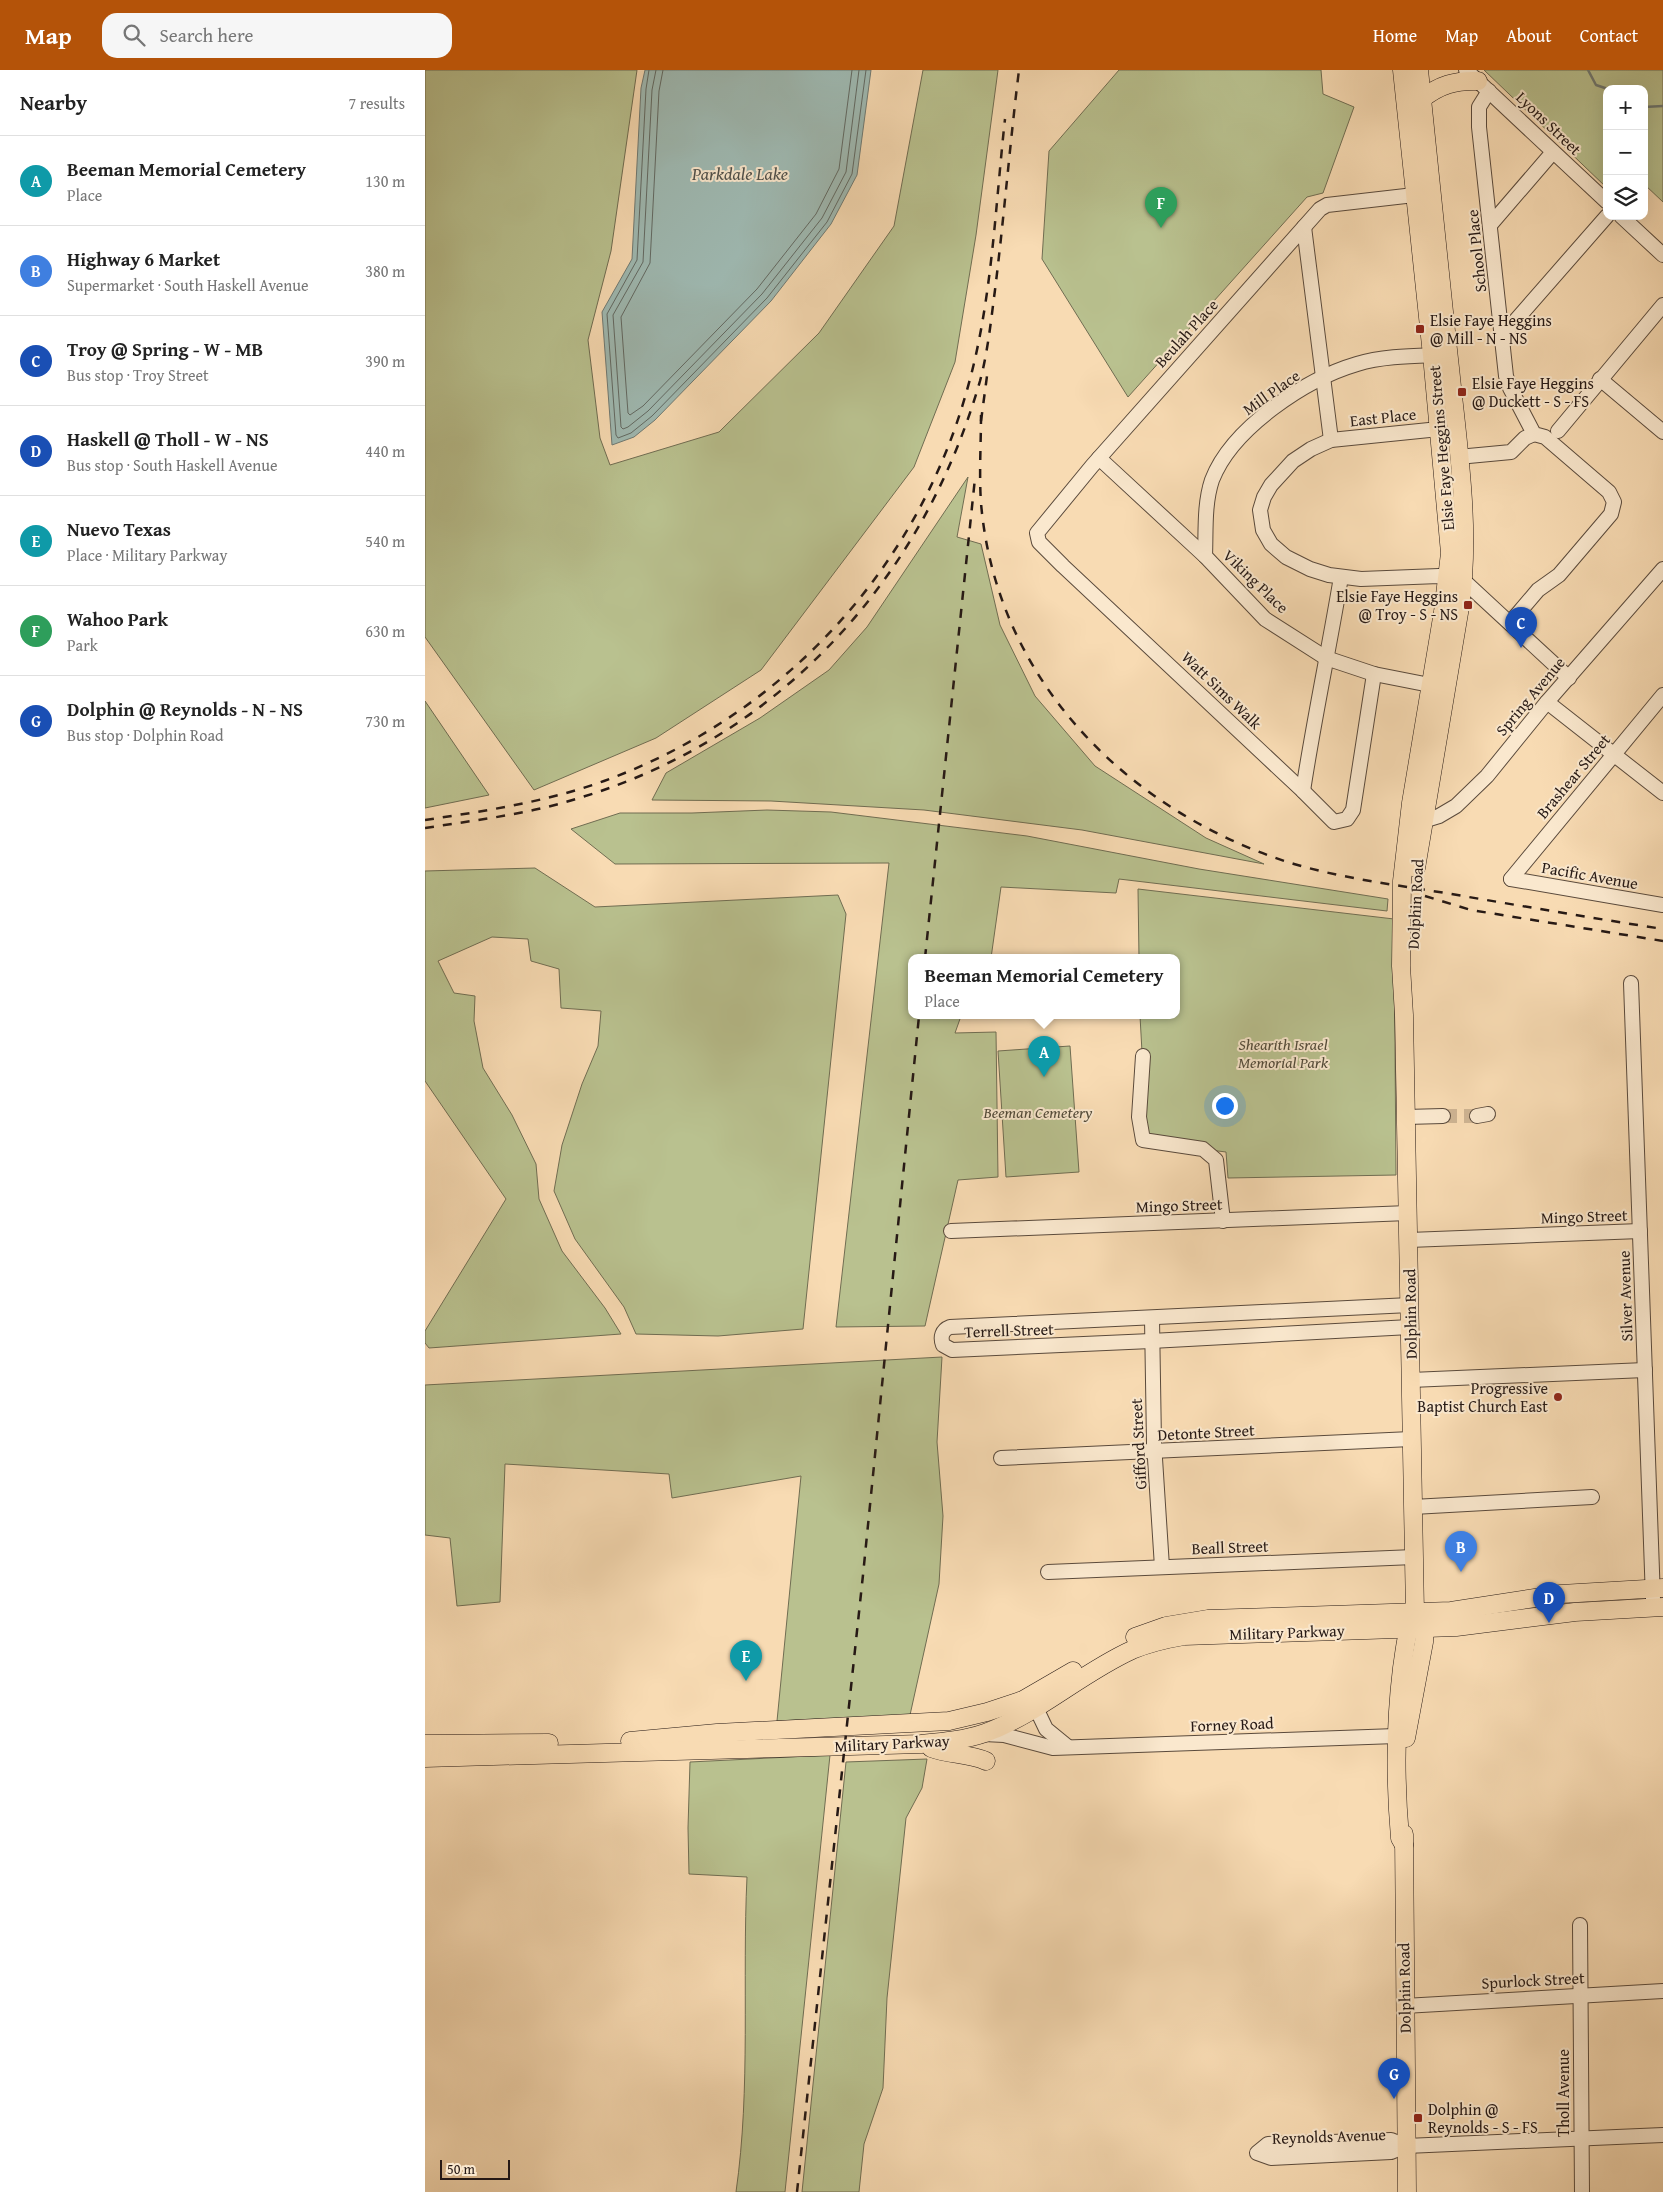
<!DOCTYPE html>
<html lang="en">
<head>
<meta charset="utf-8">
<style>
  body { margin:0; font-family:"Gentium Book Plus",serif; background:#f6f6f6; color:#222 }
  .controls { position:absolute; right:15px; top:15px; display:grid; overflow:hidden; border-radius:10px; box-shadow:0 5px 20px #0002 }
  .controls button { width:45px; height:45px; display:grid; place-items:center; padding:0; border:0; border-bottom:1px solid #e0e0e0; background:#fff; color:#222; font:25px sans-serif }
  .scale { position:absolute; left:15px; bottom:12px; width:70px; box-sizing:border-box; padding-left:5px; border:2px solid #261915; border-top:0; font-size:14px; line-height:18px; white-space:nowrap; color:#261915; -webkit-text-stroke:4px #fae8ce; paint-order:stroke }
  .you { position:absolute; left:799px; top:1035px; width:18px; height:18px; margin:-12px; border:4px solid #fff; border-radius:50%; background:#1a73e8; box-shadow:0 0 0 8px #1a73e833 }
  .badge { display:grid; place-items:center; width:32px; height:32px; border-radius:50%; background:#b45309; color:#fff; font-size:16px; font-weight:700 }
  .pin { position:absolute; translate:-50% -41px; filter:drop-shadow(0 1px 2px #0008) }
  .pin::after { content:''; position:absolute; top:26px; width:18px; height:15px; background:inherit; clip-path:polygon(0 0,100% 0,50% 100%) }
  .popup { position:absolute; left:483px; top:884px; width:272px; height:65px; box-sizing:border-box; display:grid; place-content:center; border-radius:10px; background:#fff; filter:drop-shadow(0 1px 4px #0005); font-size:16px; white-space:nowrap; color:#767676 }
  .popup b { font-size:19px; color:#222 }
  .popup::after { content:''; position:absolute; left:50%; top:100%; margin-left:-10px; border:10px solid transparent; border-top-color:#fff }
  .list { margin:0; padding:0; list-style:none }
  h2 { display:flex; justify-content:space-between; align-items:center; height:65px; margin:0; padding:0 20px; font-size:21px }
  h2 small { font-size:16px; font-weight:400; color:#767676 }
  .list li { display:grid; grid-template-columns:32px 1fr auto; gap:15px; align-items:center; box-sizing:border-box; height:90px; padding:0 20px; border-top:1px solid #e0e0e0 }
  .list b { display:block; font-size:19px; white-space:nowrap }
  .list p { margin:0; font-size:16px; white-space:nowrap; color:#767676 }
  .list em { font-size:16px; font-style:normal; color:#767676 }
  .icon { flex:none; width:28px; height:28px; fill:none; stroke:currentColor; stroke-width:2; stroke-linecap:round; stroke-linejoin:round }
  .map { position:relative; flex:none; width:1238px; height:2122px; overflow:hidden }
  header { display:flex; align-items:center; gap:30px; box-sizing:border-box; height:70px; padding:0 25px; background:#b45309; color:#fff }
  header strong { font-size:24px }
  nav { display:flex; gap:28px; margin-inline-start:auto; font-size:18px }
  .search { width:350px; height:45px; background:#f6f6f6; display:flex; align-items:center; gap:12px; box-sizing:border-box; padding:0 18px; border-radius:15px; color:#767676; font-size:19px }
  main { display:flex }
  aside { flex:1; background:#fff }
  .map>svg:first-child { display:block }
  .green { fill:#b9c18f; stroke:#706d52 }
  .water { fill:#9fbab3; stroke:#6f7a74 }
  .lines { fill:none; stroke-linecap:round; stroke-linejoin:round }
  .shore { stroke:#626a64; stroke-width:1 }
  .stream { stroke:#6f7a74; stroke-width:2.5 }
  .minor-tunnel { stroke:#ceb493; stroke-width:14; stroke-dasharray:14 7; stroke-linecap:butt }
  .minor-casing { stroke:#5a4a3c; stroke-width:16 }
  .major-casing { stroke:#261915; stroke-width:19 }
  .minor { stroke:#fae8ce; stroke-width:14 }
  .major { stroke:#f8dbb3; stroke-width:18 }
  .rail { stroke:#261915; stroke-width:2.5; stroke-dasharray:9 9; stroke-linecap:butt }
  .poi-dot { fill:#8f2418; stroke:#fae8ce; stroke-width:2 }
  .labels { text-anchor:middle; dominant-baseline:central; stroke-width:4; stroke-linejoin:round; paint-order:stroke }
  .street-label { font-size:16px; fill:#261915; stroke:#fae8ce }
  .poi-label { font-size:16px; fill:#261915; stroke:#fae8ce; text-anchor:start }
  .park-label { font-size:16px; font-style:italic; fill:#524b3a; stroke:#fae8ce }
  .water-label { font-size:18px; font-style:italic; fill:#50514c; stroke:#fae8ce }
</style>
</head>
<body>
<header>
<strong>Map</strong>
<div class="search"><svg class="icon" aria-label="search" viewBox="0 0 24 24"><circle cx="10" cy="10" r="6"/><path d="M15 15l6 6"/></svg>Search here</div>
<nav><a>Home</a><a>Map</a><a>About</a><a>Contact</a></nav>
</header>
<main>
<aside>
<h2>Nearby<small>7 results</small></h2>
<ul class="list">
<li><span class="badge" style="background:#0f9aa8">A</span><div><b>Beeman Memorial Cemetery</b><p>Place</p></div><em>130 m</em></li>
<li><span class="badge" style="background:#3f7fe0">B</span><div><b>Highway 6 Market</b><p>Supermarket · South Haskell Avenue</p></div><em>380 m</em></li>
<li><span class="badge" style="background:#1a4fb4">C</span><div><b>Troy @ Spring - W - MB</b><p>Bus stop · Troy Street</p></div><em>390 m</em></li>
<li><span class="badge" style="background:#1a4fb4">D</span><div><b>Haskell @ Tholl - W - NS</b><p>Bus stop · South Haskell Avenue</p></div><em>440 m</em></li>
<li><span class="badge" style="background:#0f9aa8">E</span><div><b>Nuevo Texas</b><p>Place · Military Parkway</p></div><em>540 m</em></li>
<li><span class="badge" style="background:#2e9e5b">F</span><div><b>Wahoo Park</b><p>Park</p></div><em>630 m</em></li>
<li><span class="badge" style="background:#1a4fb4">G</span><div><b>Dolphin @ Reynolds - N - NS</b><p>Bus stop · Dolphin Road</p></div><em>730 m</em></li>
</ul>
</aside>
<div class="map">
<svg width="1238" height="2122" viewBox="0 0 1238 2122">
  <rect width="100%" height="100%" fill="#f8dbb3"/>
  <filter id="stains"><feTurbulence type="fractalNoise" baseFrequency=".004" numOctaves="4"/><feColorMatrix values="0 0 0 0 .2 0 0 0 0 .09 0 0 0 0 .02 0 0 0 .5 -.17"/></filter>
  <radialGradient id="worn" r=".72"><stop offset=".6" stop-color="#630" stop-opacity="0"/><stop offset="1" stop-color="#630" stop-opacity=".3"/></radialGradient>
  <g class="green">
    <polygon points="0,0 212,0 186,181 163,270 175,368 185,395 294,362 394,263 469,156 498,0 573,0 551,165 530,292 489,397 336,600 231,668 109,720 0,567"/>
    <polygon points="694,0 896,0 898,24 929,37 898,123 882,127 703,327 617,189 624,81"/>
    <polygon points="1059,0 1238,0 1238,132 1219,114 1219,19 1182,19 1182,118"/>
    <polygon points="543,407 532,467 556,474 575,555 610,626 670,696 781,768 839,794 657,760 499,740 346,731 227,730 241,703 335,648 404,600 442,557"/>
    <polygon points="0,631 64,725 0,738"/>
    <polygon points="342,740 406,742 602,766 774,799 963,829 962,841 694,809 691,823 576,817 566,888 486,888 486,946 536,946 530,963 571,962 573,1107 533,1110 500,1256 411,1257 464,793 190,794 146,759 195,743 267,743"/>
    <polygon points="110,798 170,837 413,825 421,844 378,1259 293,1266 211,1264 199,1237 150,1169 129,1121 137,1075 157,1014 173,976 176,941 136,938 134,899 106,891 103,869 67,867 13,891 29,923 50,926 49,951 58,998 87,1045 111,1094 114,1129 137,1181 180,1238 196,1264 4,1278 0,1273 0,1261 81,1129 0,1011 0,801"/>
    <polygon points="713,819 969,849 971,1105 803,1108 801,1082 722,1072 715,946 752,946 752,888 714,888"/>
    <polygon points="645,976 654,1102 581,1107 573,981"/>
    <polygon points="517,1287 512,1372 518,1446 514,1514 485,1645 352,1651 376,1406 247,1428 244,1404 80,1394 75,1532 32,1536 25,1468 0,1465 0,1315"/>
    <path d="M 405,1685 L 360,2122 L 311,2122 C 326,2017 317,1912 322,1807 L 264,1804 L 263,1758 L 265,1692 Z"/>
    <polygon points="502,1689 497,1718 481,1748 462,1928 458,2018 439,2074 434,2122 377,2122 421,1692"/>
  </g>
  <polygon class="water" points="220,0 446,0 432,105 406,154 346,231 230,350 209,367 187,375 177,242 207,189 216,18"/>
  <g class="lines">
    <g class="shore">
      <polyline points="224,0 221,19 212,190 182,244 191,365 193,368 206,363 227,346 342,228 402,152 427,104 441,0"/>
      <polyline points="231,0 227,20 218,192 188,245 196,357 198,359 203,357 223,341 337,224 397,148 421,102 434,0"/>
      <polyline points="238,0 234,21 225,193 196,247 203,343 205,345 218,336 332,219 391,144 414,99 427,0"/>
    </g>
    <g class="stream">
      <polyline points="1163,0 1171,15 1183,19"/>
      <polyline points="1219,37 1238,36"/>
    </g>
    <polyline class="minor-tunnel" points="1018,1046 1052,1046"/>
    <g class="minor-casing">
      <g id="minor">
        <polyline points="1041,0 1182,132"/>
        <polyline points="1064,21 1054,37 1054,57 1081,306 1085,318 1109,364 1120,367 1184,422 1189,432 1186,444 1134,505 1113,520 1085,553"/>
        <polyline points="1196,146 1238,185"/>
        <polyline points="1066,154 1128,82"/>
        <polyline points="879,157 906,370"/>
        <polyline points="1077,266 1182,146"/>
        <polyline points="1175,309 1238,362"/>
        <polyline points="1014,359 906,370 886,379 868,391 846,415 839,427 835,440 838,460 846,474 861,487 885,499 904,505 936,509 1014,506 1039,511 1144,608"/>
        <polyline points="1133,361 1238,235"/>
        <polyline points="1033,387 1086,382 1100,368 1109,364"/>
        <polyline points="674,388 780,486 840,549 901,588 949,604 1015,617"/>
        <path d="M 780,486 C 781,461 779,434 787,410 C 807,358 881,309 932,294 C 958,286 989,286 1016,285"/>
        <polyline points="949,604 928,740 922,749 909,752 878,721 638,496 614,472 612,463 667,396 895,139 902,135 998,124"/>
        <polyline points="1122,632 1238,723"/>
        <path d="M 878,721 C 889,649 904,579 916,507"/>
        <polyline points="991,753 1014,746 1031,736 1062,706 1122,632 1238,499"/>
        <polyline points="1086,809 1238,625"/>
        <polyline points="1086,809 1238,835"/>
        <polyline points="1206,913 1228,1529"/>
        <polyline points="718,986 714,1047 718,1070 778,1079 791,1090 798,1151"/>
        <polyline points="1052,1046 1063,1044"/>
        <polyline points="981,1047 1018,1046"/>
        <polyline points="526,1161 983,1143"/>
        <polyline points="984,1170 1215,1161"/>
        <path d="M 985,1235 L 525,1257 C 517,1260 515,1267 518,1275 L 527,1280 L 726,1271 L 985,1257"/>
        <polyline points="727,1249 729,1373 737,1497"/>
        <polyline points="986,1310 1220,1300"/>
        <polyline points="576,1388 986,1369"/>
        <polyline points="988,1437 1167,1427"/>
        <polyline points="623,1502 989,1487"/>
        <polyline points="611,1638 621,1659 643,1677"/>
        <polyline points="559,1664 579,1665 628,1678 971,1666"/>
        <polyline points="1155,1855 1157,2122"/>
        <polyline points="979,1936 1238,1921"/>
        <polyline points="981,2076 966,2070 843,2074 832,2083 846,2088 966,2082 981,2076 1238,2065"/>
      </g>
    </g>
    <g class="major-casing">
      <g id="major">
        <path d="M 977,0 L 1007,285 L 1025,483 L 1018,542 L 986,733 L 977,811 L 976,896 L 979,945 L 990,1543 C 981,1561 980,1579 977,1598 C 970,1655 970,1711 975,1768 L 979,1775"/>
        <path d="M 997,29 C 1014,15 1031,10 1053,11"/>
        <path d="M 991,798 L 1035,537 C 1046,458 1033,377 1025,298 C 1014,199 1004,100 994,0"/>
        <polyline points="710,1567 741,1556 783,1549 1026,1541 1136,1524 1238,1518"/>
        <polyline points="981,1668 999,1572 1000,1558 994,1549"/>
        <polyline points="205,1671 292,1663 524,1651 562,1642 598,1630 648,1601"/>
        <polyline points="0,1674 124,1673"/>
        <path d="M 506,1678 C 524,1685 543,1683 561,1691"/>
        <path d="M 0,1688 L 496,1674 C 517,1672 540,1670 560,1663 C 613,1644 656,1603 707,1580 C 724,1573 741,1569 759,1566 L 1031,1557 L 1150,1542 L 1238,1537"/>
        <polyline points="979,1764 982,2122"/>
      </g>
    </g>
    <use href="#minor" class="minor"/>
    <use href="#major" class="major"/>
    <g class="rail">
      <path d="M 556,345 C 556,374 554,404 556,433 C 571,610 703,743 869,794 C 920,809 973,815 1026,824 C 1097,836 1167,848 1238,859"/>
      <polyline points="556,351 562,306"/>
      <path d="M 0,750 C 60,741 121,732 179,711 C 355,647 492,501 542,320 C 567,233 570,139 580,49"/>
      <path d="M 0,758 C 52,750 104,744 154,728 C 354,668 498,510 555,311 C 563,281 566,250 570,220 C 579,147 585,73 594,0"/>
      <polyline points="1000,826 1046,840 1238,871"/>
      <polyline points="500,888 550,408"/>
      <polyline points="372,2122 438,1505 494,946"/>
    </g>
  </g>
  <g class="poi-dot">
    <rect x="990" y="254" width="10" height="10" rx="2.5"/>
    <rect x="1032" y="317" width="10" height="10" rx="2.5"/>
    <rect x="1038" y="530" width="10" height="10" rx="2.5"/>
    <circle cx="1133" cy="1327" r="5"/>
    <rect x="988" y="2043" width="10" height="10" rx="2.5"/>
  </g>
  <g class="labels">
    <g class="street-label">
      <text transform="translate(1124 53) rotate(44)">Lyons Street</text>
      <text transform="translate(1051 181) rotate(-96)">School Place</text>
      <text transform="translate(761 263) rotate(-48)">Beulah Place</text>
      <text transform="translate(846 322) rotate(-35)">Mill Place</text>
      <text transform="translate(958 347) rotate(-6)">East Place</text>
      <text transform="translate(1016 378) rotate(-95)">Elsie Faye Heggins Street</text>
      <text transform="translate(831 511) rotate(44)">Viking Place</text>
      <text transform="translate(797 620) rotate(44)">Watt Sims Walk</text>
      <text transform="translate(1105 626) rotate(-50)">Spring Avenue</text>
      <text transform="translate(1148 706) rotate(-50)">Brashear Street</text>
      <text transform="translate(1165 805) rotate(10)">Pacific Avenue</text>
      <text transform="translate(990 834) rotate(-87)">Dolphin Road</text>
      <text transform="translate(754 1135) rotate(-2)">Mingo Street</text>
      <text transform="translate(1159 1146) rotate(-2)">Mingo Street</text>
      <text transform="translate(1200 1226) rotate(-92)">Silver Avenue</text>
      <text transform="translate(985 1244) rotate(-91)">Dolphin Road</text>
      <text transform="translate(584 1260) rotate(-2)">Terrell Street</text>
      <text transform="translate(781 1362) rotate(-3)">Detonte Street</text>
      <text transform="translate(713 1374) rotate(-93)">Gifford Street</text>
      <text transform="translate(805 1477) rotate(-2)">Beall Street</text>
      <text transform="translate(862 1562) rotate(-2)">Military Parkway</text>
      <text transform="translate(807 1654) rotate(-2)">Forney Road</text>
      <text transform="translate(467 1673) rotate(-3)">Military Parkway</text>
      <text transform="translate(1108 1910) rotate(-3)">Spurlock Street</text>
      <text transform="translate(979 1918) rotate(-91)">Dolphin Road</text>
      <text transform="translate(1138 2023) rotate(-90)">Tholl Avenue</text>
      <text transform="translate(904 2066) rotate(-2)">Reynolds Avenue</text>
    </g>
    <g class="poi-label">
      <text x="1005" y="250">Elsie Faye Heggins<tspan x="1005" dy="18">@ Mill - N - NS</tspan></text>
      <text x="1047" y="313">Elsie Faye Heggins<tspan x="1047" dy="18">@ Duckett - S - FS</tspan></text>
      <text x="1033" y="526" text-anchor="end">Elsie Faye Heggins<tspan x="1033" dy="18">@ Troy - S - NS</tspan></text>
      <text x="1123" y="1318" text-anchor="end">Progressive<tspan x="1123" dy="18">Baptist Church East</tspan></text>
      <text x="1003" y="2039">Dolphin @<tspan x="1003" dy="18">Reynolds - S - FS</tspan></text>
    </g>
    <g class="park-label">
      <text x="858" y="974">Shearith Israel<tspan x="858" dy="18">Memorial Park</tspan></text>
      <text x="613" y="1042">Beeman Cemetery</text>
    </g>
    <g class="water-label">
      <text x="315" y="103">Parkdale Lake</text>
    </g>
  </g>
  <rect width="100%" height="100%" filter="url(#stains)"/>
  <rect width="100%" height="100%" fill="url(#worn)"/>
</svg>
<div class="controls">
<button>+</button>
<button>−</button>
<button><svg class="icon" aria-label="layers" viewBox="0 0 24 24"><path d="M12 4l9 5-9 5-9-5zM3 14l9 5 9-5"/></svg></button>
</div>
<div class="scale">50 m</div>
<div class="you"></div>
<div class="pin badge" style="left:619px;top:1007px;background:#0f9aa8">A</div>
<div class="popup"><b>Beeman Memorial Cemetery</b>Place</div>
<div class="pin badge" style="left:1036px;top:1502px;background:#3f7fe0">B</div>
<div class="pin badge" style="left:1096px;top:578px;background:#1a4fb4">C</div>
<div class="pin badge" style="left:1124px;top:1553px;background:#1a4fb4">D</div>
<div class="pin badge" style="left:321px;top:1611px;background:#0f9aa8">E</div>
<div class="pin badge" style="left:736px;top:158px;background:#2e9e5b">F</div>
<div class="pin badge" style="left:969px;top:2029px;background:#1a4fb4">G</div>
</div>
</main>
</body>
</html>
